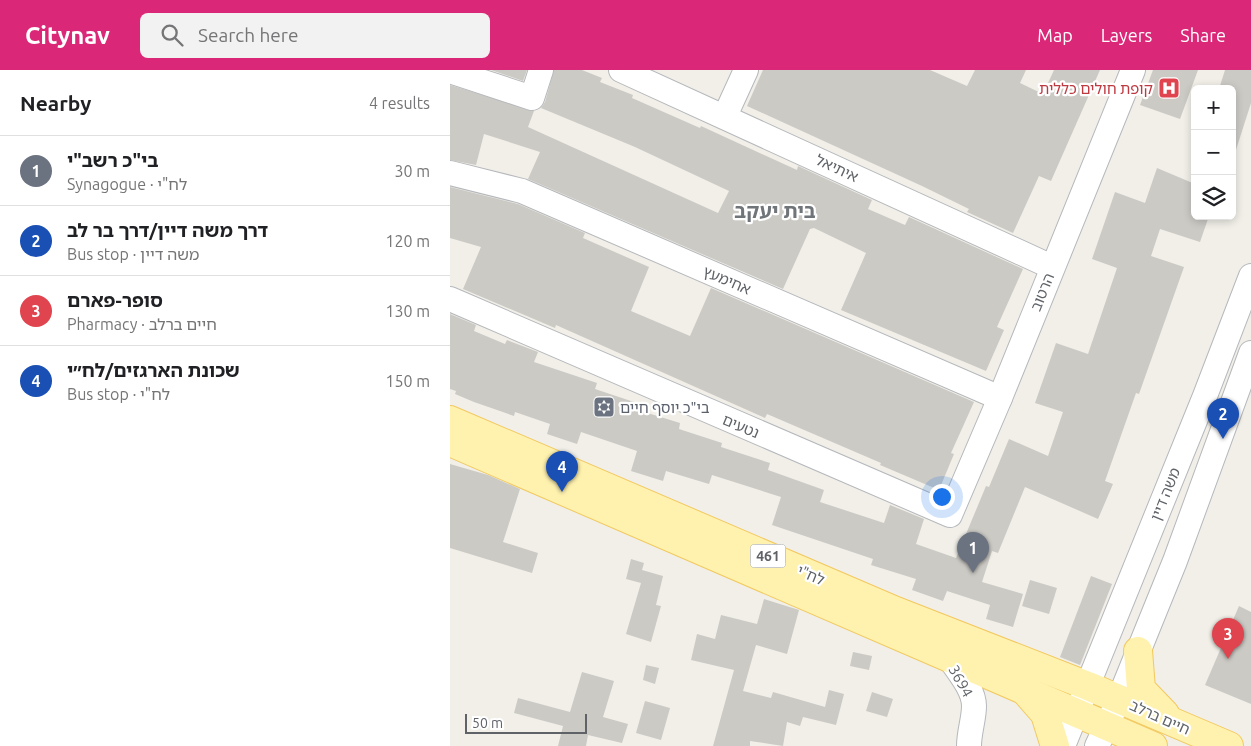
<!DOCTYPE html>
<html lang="en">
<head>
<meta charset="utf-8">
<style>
  body { margin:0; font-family:Ubuntu,"Noto Sans Hebrew",sans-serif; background:#f2f2f2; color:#202124 }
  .controls { position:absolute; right:15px; top:15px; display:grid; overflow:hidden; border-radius:8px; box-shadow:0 2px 8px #0003 }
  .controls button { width:45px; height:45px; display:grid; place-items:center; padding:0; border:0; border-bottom:1px solid #e0e0e0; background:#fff; color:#202124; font:25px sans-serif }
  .scale { position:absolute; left:15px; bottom:12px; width:122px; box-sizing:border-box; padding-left:5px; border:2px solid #5f6368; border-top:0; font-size:14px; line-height:18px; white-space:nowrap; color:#5f6368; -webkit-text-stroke:4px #fff; paint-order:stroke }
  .you { position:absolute; left:491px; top:426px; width:18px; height:18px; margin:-12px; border:4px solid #fff; border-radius:50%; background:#1a73e8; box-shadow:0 0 0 8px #1a73e833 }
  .badge { display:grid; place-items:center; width:32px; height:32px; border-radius:50%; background:#db2777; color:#fff; font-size:16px; font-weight:700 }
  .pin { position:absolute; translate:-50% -41px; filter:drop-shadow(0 1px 2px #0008) }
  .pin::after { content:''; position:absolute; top:26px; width:18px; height:15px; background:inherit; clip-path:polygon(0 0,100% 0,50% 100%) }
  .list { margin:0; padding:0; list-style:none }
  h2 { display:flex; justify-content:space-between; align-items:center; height:65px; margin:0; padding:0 20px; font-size:21px }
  h2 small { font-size:16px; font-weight:400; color:#757577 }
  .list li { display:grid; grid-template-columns:32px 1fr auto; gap:15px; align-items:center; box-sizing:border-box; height:70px; padding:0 20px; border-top:1px solid #e0e0e0 }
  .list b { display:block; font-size:19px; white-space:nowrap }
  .list p { margin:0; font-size:16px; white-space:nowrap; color:#757577 }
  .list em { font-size:16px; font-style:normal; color:#757577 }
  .icon { flex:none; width:28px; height:28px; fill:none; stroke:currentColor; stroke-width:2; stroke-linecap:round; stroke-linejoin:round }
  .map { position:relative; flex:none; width:801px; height:676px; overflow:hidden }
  header { display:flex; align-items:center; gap:30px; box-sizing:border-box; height:70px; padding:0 25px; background:#db2777; color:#fff }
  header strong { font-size:24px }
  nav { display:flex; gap:28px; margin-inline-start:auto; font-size:18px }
  .search { width:350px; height:45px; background:#f2f2f2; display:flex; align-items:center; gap:12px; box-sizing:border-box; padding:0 18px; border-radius:8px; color:#757577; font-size:19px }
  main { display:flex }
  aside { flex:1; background:#fff }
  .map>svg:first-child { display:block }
  .building { fill:#cccac5 }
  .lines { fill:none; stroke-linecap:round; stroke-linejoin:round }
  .minor-casing { stroke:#b5b8bc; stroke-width:26 }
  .major-casing { stroke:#f2c960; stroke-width:30 }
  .minor { stroke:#fff; stroke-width:24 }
  .major { stroke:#fff2af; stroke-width:28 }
  .labels { text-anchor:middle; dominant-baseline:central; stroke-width:4.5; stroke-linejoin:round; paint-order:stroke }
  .shield { fill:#fff; stroke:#8f9295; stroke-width:1 }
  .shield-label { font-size:14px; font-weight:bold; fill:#5f6368 }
  .health-label { font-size:15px; fill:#be3a42; stroke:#fff; text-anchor:end }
  .street-label { font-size:15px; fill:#5f6368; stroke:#fff }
  .worship-label { font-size:15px; fill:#5b616d; stroke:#fff; text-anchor:start }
  .district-label { font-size:20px; font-weight:bold; fill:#70757a; stroke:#fff }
</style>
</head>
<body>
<header>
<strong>Citynav</strong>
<div class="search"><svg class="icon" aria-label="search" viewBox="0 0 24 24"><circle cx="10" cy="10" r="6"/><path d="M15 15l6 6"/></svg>Search here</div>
<nav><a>Map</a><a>Layers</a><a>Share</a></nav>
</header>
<main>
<aside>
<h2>Nearby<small>4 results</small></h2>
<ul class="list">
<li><span class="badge" style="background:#6b7280">1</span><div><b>בי&quot;כ רשב&quot;י</b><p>Synagogue · לח&quot;י</p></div><em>30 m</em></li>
<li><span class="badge" style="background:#1a4fb4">2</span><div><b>דרך משה דיין/דרך בר לב</b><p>Bus stop · משה דיין</p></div><em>120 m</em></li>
<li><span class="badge" style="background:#e0444e">3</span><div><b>סופר-פארם</b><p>Pharmacy · חיים ברלב</p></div><em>130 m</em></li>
<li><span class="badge" style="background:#1a4fb4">4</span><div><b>שכונת הארגזים/לח״י</b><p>Bus stop · לח&quot;י</p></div><em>150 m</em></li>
</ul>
</aside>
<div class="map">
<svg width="801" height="676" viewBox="0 0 801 676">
  <rect width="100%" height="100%" fill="#f1efe8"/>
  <g class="building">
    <polygon points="41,0 77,0 73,11"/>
    <polygon points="104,0 132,0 152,8 150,12 183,25 182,28 250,58 251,56 347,100 348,96 422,130 418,139 455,155 459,147 573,199 547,257 554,260 536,301 391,240 416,183 364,158 360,159 333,219 78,109 90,82 34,64 26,95 0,90 0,15 84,41 78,57 268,143 279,121 185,77 91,38 95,32"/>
    <polygon points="313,0 480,0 517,16 525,0 576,0 570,13 593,24 604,0 650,0 601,111 589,106 563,163 517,142 519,139 472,116 297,36"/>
    <polygon points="703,0 748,0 730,49 690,35"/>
    <polygon points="775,0 801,0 801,33 785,83 782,83 782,19 769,19"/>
    <polygon points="707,98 745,114 745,146 759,146 750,172 710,159 701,186 734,197 689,324 686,323 655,411 663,414 648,449 575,417 548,483 542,481 532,512 573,524 563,557 536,549 540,535 497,521 493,531 462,520 466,509 421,495 423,489 322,455 331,427 262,405 259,414 216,401 213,411 181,401 187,381 131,362 127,374 97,364 100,354 65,342 64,346 24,332 5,324 6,321 0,319 0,244 26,255 24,261 55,274 57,270 88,282 84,292 147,313 145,319 190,334 188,340 230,353 229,359 272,373 271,377 320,393 318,400 374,420 370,432 434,453 440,435 474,449 466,474 506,488 536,416 539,417 559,369 598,386 613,342 585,333 606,273 638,284 667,198 642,189 665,122 695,133"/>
    <polygon points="0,117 68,134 135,163 133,168 199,197 181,241 240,266 261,218 524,332 501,383 504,384 489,420 430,395 431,393 317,344 315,348 106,255 105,258 13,219 31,177 0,168"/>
    <polygon points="0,394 38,405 70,419 53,472 88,483 82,503 0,478"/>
    <polygon points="181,489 194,493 192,500 213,506 206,535 211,536 201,572 176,564 191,513 176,509"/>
    <polygon points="641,506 662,514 630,595 610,587"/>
    <polygon points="580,510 607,518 599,544 572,536"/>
    <polygon points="314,529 349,540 337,584 306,575 293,621 321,628 323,622 375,637 379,620 394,624 386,655 353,647 350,656 337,652 333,676 300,671 300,676 263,676 284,600 241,590 247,564 265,569 271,545 307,554"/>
    <polygon points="789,536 801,542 801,634 755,615"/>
    <polygon points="403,582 422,586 419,600 400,596"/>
    <polygon points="196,595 209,598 205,614 193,610"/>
    <polygon points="132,602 164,611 153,647 178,654 172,673 138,665 136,676 108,676 113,656 64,643 68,628 120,642"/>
    <polygon points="422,622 443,629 437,647 416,641"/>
    <polygon points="195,631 220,638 211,670 186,663"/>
  </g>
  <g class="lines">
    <g class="minor-casing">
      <g id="minor">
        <polyline points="171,0 602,197"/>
        <polyline points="0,1 82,28 91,0"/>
        <polyline points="275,46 296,0"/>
        <polyline points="0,103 72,121 550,328"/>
        <polyline points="0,229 500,445 550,328 683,0"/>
        <path d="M 498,586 C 507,600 524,619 524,636 C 524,649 519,662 519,676"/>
        <polyline points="613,676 755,326 801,206"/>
        <polyline points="647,676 669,629 725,491 801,283"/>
      </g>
    </g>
    <g class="major-casing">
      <g id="major">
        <polyline points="0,350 446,541 638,616 779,676"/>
        <polyline points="0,372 703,676"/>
        <polyline points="688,581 691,619 715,644"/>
        <polyline points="575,621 595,644 605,676"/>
      </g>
    </g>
    <use href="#minor" class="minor"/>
    <use href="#major" class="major"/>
  </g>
  <defs>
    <g id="hospital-square" transform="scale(1.125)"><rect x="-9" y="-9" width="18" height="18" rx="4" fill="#e0444e" stroke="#fff"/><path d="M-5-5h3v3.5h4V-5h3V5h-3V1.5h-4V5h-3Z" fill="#fff"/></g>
    <g id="synagogue-square" transform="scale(1.125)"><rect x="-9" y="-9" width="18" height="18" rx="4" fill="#6b7280" stroke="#fff"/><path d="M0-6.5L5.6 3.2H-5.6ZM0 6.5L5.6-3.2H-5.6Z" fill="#fff"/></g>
  </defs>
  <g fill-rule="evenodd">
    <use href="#hospital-square" x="719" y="18"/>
    <use href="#synagogue-square" x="154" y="337"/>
  </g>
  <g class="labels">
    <rect class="shield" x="300.5" y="474.5" width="35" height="23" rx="4"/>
    <g class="shield-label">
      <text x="318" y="486">461</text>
    </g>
    <g class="health-label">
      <text x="703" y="18">קופת חולים כללית</text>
    </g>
    <g class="street-label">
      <text transform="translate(387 98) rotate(25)">איתיאל</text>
      <text transform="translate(277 210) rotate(23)">אחימעץ</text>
      <text transform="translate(592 222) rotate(-68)">הרטוב</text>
      <text transform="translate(291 356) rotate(23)">נטעים</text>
      <text transform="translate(715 424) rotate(-68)">משה דיין</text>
      <text transform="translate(361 505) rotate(23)">לח"י</text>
      <text transform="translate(511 611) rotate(61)">3694</text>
      <text transform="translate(710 647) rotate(24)">חיים ברלב</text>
    </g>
    <g class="worship-label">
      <text x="170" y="337">בי"כ יוסף חיים</text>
    </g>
    <g class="district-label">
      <text x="325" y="140">בית יעקב</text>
    </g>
  </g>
</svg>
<div class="controls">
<button>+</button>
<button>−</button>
<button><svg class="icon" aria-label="layers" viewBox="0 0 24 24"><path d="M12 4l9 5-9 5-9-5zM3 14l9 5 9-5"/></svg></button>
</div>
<div class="scale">50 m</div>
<div class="you"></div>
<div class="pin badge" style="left:523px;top:503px;background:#6b7280">1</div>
<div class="pin badge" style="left:773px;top:369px;background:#1a4fb4">2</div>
<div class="pin badge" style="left:778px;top:589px;background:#e0444e">3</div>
<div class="pin badge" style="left:112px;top:422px;background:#1a4fb4">4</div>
</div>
</main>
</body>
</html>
